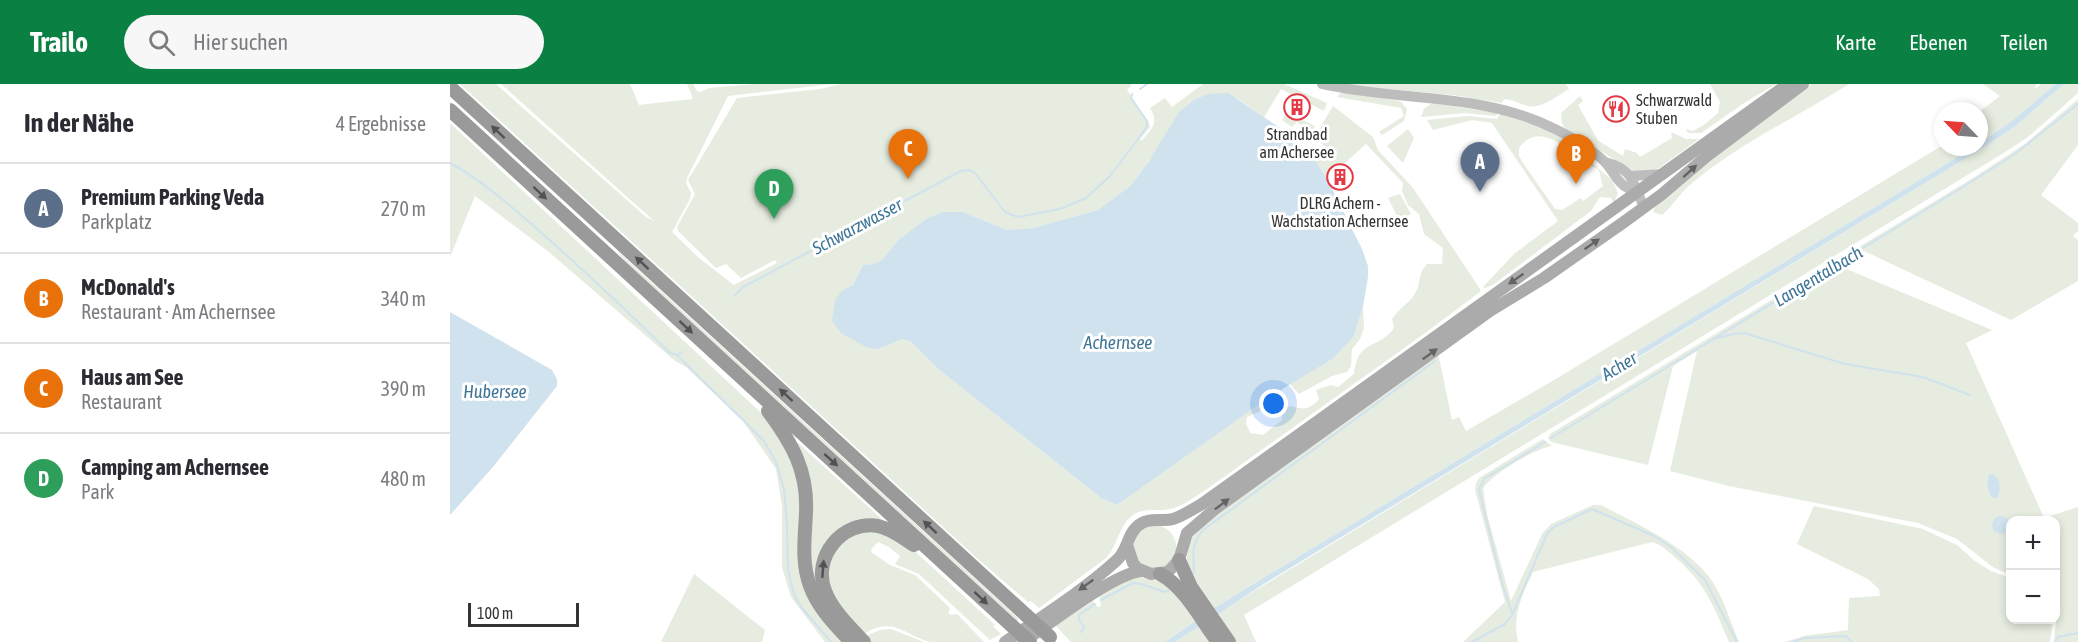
<!DOCTYPE html>
<html lang="de">
<head>
<meta charset="utf-8">
<style>
  body { margin:0; font-family:"Asap Condensed",sans-serif; background:#f7f7f7; color:#2b2b33 }
  .controls { position:absolute; right:18px; bottom:18px; display:grid; overflow:hidden; border-radius:12px; box-shadow:0 3px 9px #0003 }
  .controls button { width:54px; height:54px; display:grid; place-items:center; padding:0; border:0; border-bottom:2px solid #e1e1e2; background:#fff; color:#2b2b33; font:30px sans-serif }
  .compass { position:absolute; left:1484px; top:18px; width:54px; height:54px; border-radius:50%; background:#fff; box-shadow:0 3px 9px #0003; rotate:295deg }
  .scale { position:absolute; left:18px; bottom:15px; width:111px; box-sizing:border-box; padding-left:6px; border:3px solid #333; border-top:0; font-size:16px; line-height:21px; white-space:nowrap; color:#333; -webkit-text-stroke:4px #fff; paint-order:stroke }
  .you { position:absolute; left:824px; top:320px; width:21px; height:21px; margin:-15px; border:4px solid #fff; border-radius:50%; background:#1a73e8; box-shadow:0 0 0 9px #1a73e833 }
  .badge { display:grid; place-items:center; width:39px; height:39px; border-radius:50%; background:#0b8043; color:#fff; font-size:20px; font-weight:700 }
  .pin { position:absolute; translate:-50% -50px; filter:drop-shadow(0 2px 3px #0008) }
  .pin::after { content:''; position:absolute; top:32px; width:21px; height:18px; background:inherit; clip-path:polygon(0 0,100% 0,50% 100%) }
  .list { margin:0; padding:0; list-style:none }
  h2 { display:flex; justify-content:space-between; align-items:center; height:78px; margin:0; padding:0 24px; font-size:26px }
  h2 small { font-size:20px; font-weight:400; color:#7c7c81 }
  .list li { display:grid; grid-template-columns:39px 1fr auto; gap:18px; align-items:center; box-sizing:border-box; height:90px; padding:0 24px; border-top:2px solid #e1e1e2 }
  .list b { display:block; font-size:22px; white-space:nowrap }
  .list p { margin:0; font-size:20px; white-space:nowrap; color:#7c7c81 }
  .list em { font-size:20px; font-style:normal; color:#7c7c81 }
  .icon { flex:none; width:33px; height:33px; fill:none; stroke:currentColor; stroke-width:2; stroke-linecap:round; stroke-linejoin:round }
  .map { position:relative; flex:none; width:1628px; height:558px; overflow:hidden }
  header { display:flex; align-items:center; gap:36px; box-sizing:border-box; height:84px; padding:0 30px; background:#0b8043; color:#fff }
  header strong { font-size:28px }
  nav { display:flex; gap:33px; margin-inline-start:auto; font-size:21px }
  .search { width:420px; height:54px; background:#f7f7f7; display:flex; align-items:center; gap:15px; box-sizing:border-box; padding:0 21px; border-radius:33px; color:#7c7c81; font-size:22px }
  main { display:flex }
  aside { flex:1; background:#fff }
  .map>svg:first-child { display:block }
  .green { fill:#e6ecdf }
  .water { fill:#cfe2ee }
  .lines { fill:none; stroke-linecap:round; stroke-linejoin:round }
  .stream { stroke:#cfe2ee; stroke-width:2 }
  .secondary { stroke:#bdbdbd; stroke-width:10 }
  .primary { stroke:#ababab; stroke-width:12 }
  .highway { stroke:#9a9a9a; stroke-width:14 }
  .highway-bridge { stroke:#9a9a9a; stroke-width:14 }
  .oneway { fill:#525252 }
  .oneway2 { fill:#636363 }
  .labels { text-anchor:middle; dominant-baseline:central; stroke-width:6; stroke-linejoin:round; paint-order:stroke }
  .poi-label { font-size:16px; fill:#333; stroke:#fff }
  .water-label { font-size:18px; font-style:italic; fill:#3f7597; stroke:#fff }
</style>
</head>
<body>
<header>
<strong>Trailo</strong>
<div class="search"><svg class="icon" aria-label="search" viewBox="0 0 24 24"><circle cx="10" cy="10" r="6"/><path d="M15 15l6 6"/></svg>Hier suchen</div>
<nav><a>Karte</a><a>Ebenen</a><a>Teilen</a></nav>
</header>
<main>
<aside>
<h2>In der Nähe<small>4 Ergebnisse</small></h2>
<ul class="list">
<li><span class="badge" style="background:#5c6f8a">A</span><div><b>Premium Parking Veda</b><p>Parkplatz</p></div><em>270 m</em></li>
<li><span class="badge" style="background:#e8710a">B</span><div><b>McDonald's</b><p>Restaurant · Am Achernsee</p></div><em>340 m</em></li>
<li><span class="badge" style="background:#e8710a">C</span><div><b>Haus am See</b><p>Restaurant</p></div><em>390 m</em></li>
<li><span class="badge" style="background:#2e9e5b">D</span><div><b>Camping am Achernsee</b><p>Park</p></div><em>480 m</em></li>
</ul>
</aside>
<div class="map">
<svg width="1628" height="558" viewBox="0 0 1628 558">
  <rect width="100%" height="100%" fill="#fff"/>
  <g class="green">
    <path d="M 10,0 L 46,0 L 196,133 L 204,137 L 51,0 L 180,0 L 189,21 L 242,15 L 242,12 L 237,0 L 243,0 L 247,7 L 250,8 L 259,4 L 305,0 L 382,0 L 278,12 L 237,94 L 236,99 L 241,109 L 240,115 L 222,148 L 249,174 L 284,201 L 327,179 L 325,176 L 291,194 L 276,180 L 266,184 L 228,147 L 227,143 L 245,110 L 238,96 L 287,14 L 370,5 L 391,0 L 681,0 L 681,2 L 677,6 L 698,37 L 700,43 L 690,55 L 691,57 C 701,46 710,39 700,24 L 715,14 L 722,23 L 753,0 L 834,0 L 877,19 L 874,27 L 831,5 L 814,33 C 785,14 779,2 744,16 L 680,102 L 648,126 L 583,144 L 557,146 L 513,128 L 476,135 L 448,156 L 432,176 L 424,180 L 413,181 L 403,201 L 393,206 L 428,265 L 452,255 L 461,258 L 487,284 L 651,414 L 667,421 L 813,317 L 817,324 L 797,333 L 796,339 L 800,349 L 813,351 L 832,336 L 832,327 L 840,322 C 854,326 859,326 869,315 L 866,306 L 881,301 L 888,303 L 904,290 C 907,255 930,265 944,244 L 942,235 C 948,225 961,218 966,208 C 971,198 968,189 977,180 L 992,180 L 993,164 L 974,150 L 969,130 L 958,121 L 952,107 L 953,99 L 916,60 L 877,95 L 866,77 L 876,64 L 865,52 L 883,22 L 923,53 L 928,66 L 963,104 L 1030,205 L 1030,208 L 971,252 L 757,405 C 746,411 733,423 720,425 C 707,428 696,423 683,431 C 668,442 669,460 656,474 L 589,524 L 581,517 L 578,518 L 529,476 Z"/>
    <path d="M 885,0 L 1116,0 L 1119,5 C 1107,12 1092,25 1078,22 C 1070,20 1062,15 1054,15 L 1052,19 L 1003,11 Z"/>
    <polygon points="1260,0 1326,0 1294,19 1251,49 1238,49 1236,45 1243,47 1254,41 1268,29 1270,18"/>
    <path d="M 1361,0 L 1399,0 C 1346,34 1287,60 1240,101 C 1229,110 1223,122 1212,131 L 1203,128 L 1206,120 L 1305,41 Z"/>
    <polygon points="1533,0 1586,0 1585,5 1591,0 1606,0 1563,36 1529,60 1529,28 1550,12"/>
    <polygon points="1614,0 1628,0 1628,9 1578,53 1552,70 794,531 806,558 784,558 768,529 1533,64 1563,44"/>
    <polygon points="891,8 950,17 957,25 954,37 932,51 929,48 954,32 951,24 887,13"/>
    <polygon points="1130,12 1133,17 1128,21 1146,53 1149,57 1173,72 1175,65 1187,69 1190,73 1222,54 1221,48 1236,55 1249,55 1209,84 1201,87 1184,88 1116,45 1112,40 1111,29"/>
    <polygon points="1628,15 1628,61 1591,111 1628,139 1628,147 1623,152 1628,156 1628,197 1561,236 1414,167 1393,179 1394,184 1542,246 1516,259 1594,434 1628,423 1628,558 1604,558 1609,507 1606,501 1606,436 1560,436 1560,490 1544,484 1507,455 1468,439 1279,402 1220,387 1247,267 1223,282 1198,381 1101,358 1098,354 1100,350 1523,94 1575,60"/>
    <polygon points="982,19 1047,29 1046,32 1014,29 971,33 974,25"/>
    <polygon points="837,28 865,42 861,49 847,38 842,43 832,36"/>
    <path d="M 1051,29 C 1073,38 1115,49 1129,69 L 1124,73 C 1109,56 1085,41 1069,64 L 1069,72 L 1073,79 L 1105,125 L 1112,126 L 1131,114 L 1133,117 L 1153,102 C 1148,89 1155,84 1135,81 L 1137,75 L 1162,96 L 1168,109 L 1164,119 L 1161,114 L 1150,113 L 1141,127 L 1043,201 L 1035,204 L 1033,203 L 1064,170 L 1108,137 L 1042,39 L 1022,36 L 983,46 L 977,36 L 1018,32 L 1047,35 Z"/>
    <polygon points="0,39 322,339 350,389 350,470 392,558 375,558 341,513 332,484 332,422 326,385 293,337 236,283 225,277 99,168 25,112 0,173"/>
    <polygon points="958,45 964,54 953,79 937,62"/>
    <polygon points="1493,61 1493,63 1524,63 764,524 742,496 736,480 740,454 765,430 988,269 1002,336 1009,333 1016,347 1104,296"/>
    <polygon points="950,110 961,130 949,136 938,114"/>
    <polygon points="165,165 177,176 569,535 567,537 175,177"/>
    <polygon points="913,223 914,244 910,255 902,265 901,282 897,288 882,292 849,310 840,300 884,274 904,252"/>
    <path d="M 1093,355 L 1102,362 C 1086,364 1041,390 1033,405 L 1037,430 L 1061,517 L 1092,450 L 1101,440 L 1143,421 L 1151,421 C 1187,440 1235,461 1260,494 C 1273,512 1280,537 1289,558 L 1279,558 C 1264,523 1256,500 1226,474 C 1218,467 1212,461 1202,458 L 1083,488 C 1072,512 1062,531 1068,558 L 1013,558 L 1055,518 L 1025,406 L 1026,399 L 1029,394 Z"/>
    <polygon points="348,359 436,439 390,448 370,504 365,504 345,360"/>
    <polygon points="1364,422 1473,445 1507,461 1525,477 1541,487 1560,494 1560,536 1603,536 1600,558 1335,558 1354,552 1398,546 1399,514 1430,512 1429,505 1418,495 1347,460"/>
    <path d="M 707,441 C 737,448 729,488 704,485 C 698,484 691,480 685,477 C 680,457 685,444 707,441 Z"/>
    <path d="M 423,445 L 457,460 L 545,541 L 543,542 L 551,550 L 540,556 L 469,490 L 445,480 L 450,472 L 439,463 L 428,458 L 422,464 L 421,468 L 440,481 L 465,491 L 500,524 L 498,529 L 501,531 L 507,530 L 534,558 C 519,558 495,558 481,558 C 455,552 443,531 414,550 L 387,521 L 375,490 L 390,456 Z"/>
    <polygon points="244,490 315,546 312,558 211,558"/>
    <polygon points="689,493 717,499 745,537 715,558 621,558 605,541 643,517 648,523 651,522 649,511 678,495"/>
    <polygon points="749,542 764,558 725,558"/>
    <polygon points="441,545 474,558 421,558 416,552 430,546"/>
  </g>
  <g class="water">
    <polygon points="1606,0 1614,0 1563,44 1533,64 817,498 725,558 715,558 764,524 1524,63 1529,63 1529,60 1563,36"/>
    <polygon points="778,9 833,46 864,74 877,95 912,165 918,182 918,193 913,223 904,252 884,274 821,312 667,421 651,414 487,284 461,258 452,255 428,265 418,264 391,249 382,237 385,216 393,206 403,201 413,181 424,180 432,176 448,156 476,135 493,128 513,128 557,146 583,144 648,126 680,102 699,77 729,28 744,16 758,10"/>
    <polygon points="0,228 102,286 107,295 107,302 43,383 0,431"/>
    <path d="M 1543,390 C 1551,394 1551,407 1547,414 L 1543,414 C 1538,410 1536,398 1539,391 Z"/>
    <circle cx="1551" cy="441" r="9"/>
  </g>
  <g class="lines">
    <g class="stream">
      <polyline points="690,5 697,0"/>
      <path d="M 0,79 C 35,98 65,126 95,152 C 138,190 179,229 220,269 L 227,271 L 232,268"/>
      <polyline points="284,212 293,203 511,87 519,86 525,89 555,128 568,133 610,125 636,114 660,92 697,43 697,37 681,14 682,10"/>
      <polyline points="1263,255 1284,250 1294,249 1395,280 1473,293 1520,311"/>
      <polyline points="227,271 314,357 326,378 334,405 337,441 338,485 343,508 351,523 381,558"/>
      <polyline points="1101,354 1513,103 1562,72 1628,20"/>
      <path d="M 743,489 L 744,487 C 743,468 741,461 753,446 L 985,277"/>
      <polyline points="651,516 683,499 691,500 715,508 719,506"/>
      <polyline points="1062,529 1052,499 1029,406 1034,395 1095,358"/>
      <polyline points="631,548 634,543 629,536 629,531 645,520"/>
      <polyline points="1022,558 1055,540 1062,531 1097,450 1104,443 1142,425 1204,452 1221,463 1255,496 1287,558"/>
      <polyline points="1342,558 1354,554 1396,552 1402,558"/>
      <polyline points="1605,558 1608,553 1628,549"/>
    </g>
    <g class="secondary">
      <path d="M 872,0 C 950,18 1032,8 1105,45 C 1120,52 1143,66 1155,78 C 1161,84 1165,94 1172,100 C 1176,104 1182,106 1187,109"/>
      <path d="M 1155,78 C 1184,85 1183,100 1194,123"/>
      <polyline points="1181,92 1214,90"/>
    </g>
    <g class="primary">
      <polyline points="677,461 683,479 687,484 701,490 718,488 729,476 737,449 765,425 1040,227 1094,194 1174,138 1211,111 1257,72 1353,0"/>
      <path d="M 555,558 C 593,532 633,507 667,476 C 679,465 677,447 692,439 C 702,433 713,438 723,435 C 733,432 743,425 752,420 L 1338,0"/>
      <path d="M 573,558 C 599,540 663,490 691,487"/>
    </g>
    <g class="highway">
      <polyline points="0,3 576,531"/>
      <polyline points="0,26 561,541"/>
      <path d="M 318,327 C 342,359 358,387 356,428 C 355,454 351,477 360,502 C 368,524 385,541 401,558"/>
      <polyline points="729,476 741,503 779,558"/>
      <path d="M 710,490 C 735,503 751,536 768,558"/>
      <path d="M 414,558 C 400,543 382,526 375,507 C 362,473 392,436 428,442 C 442,445 453,454 464,461"/>
    </g>
    <g class="highway-bridge">
      <polyline points="576,531 600,553"/>
      <polyline points="561,541 580,558"/>
    </g>
  </g>
  <defs><path id="oneway-solid" d="M-6-.8H1V-3.2L6.5 0L1 3.2V.8H-6Z" transform="scale(1.5)"/></defs>
  <g class="oneway">
    <use href="#oneway-solid" transform="translate(48 48) rotate(-137)"/>
    <use href="#oneway-solid" transform="translate(90 109) rotate(43)"/>
    <use href="#oneway-solid" transform="translate(192 179) rotate(-137)"/>
    <use href="#oneway-solid" transform="translate(236 243) rotate(43)"/>
    <use href="#oneway-solid" transform="translate(336 311) rotate(-137)"/>
    <use href="#oneway-solid" transform="translate(381 376) rotate(42)"/>
    <use href="#oneway-solid" transform="translate(480 443) rotate(-137)"/>
    <use href="#oneway-solid" transform="translate(373 485) rotate(-85)"/>
    <use href="#oneway-solid" transform="translate(531 514) rotate(43)"/>
  </g>
  <g class="oneway2">
    <use href="#oneway-solid" transform="translate(1240 87) rotate(-42)"/>
    <use href="#oneway-solid" transform="translate(1142 160) rotate(-35)"/>
    <use href="#oneway-solid" transform="translate(1066 195) rotate(145)"/>
    <use href="#oneway-solid" transform="translate(980 270) rotate(-36)"/>
    <use href="#oneway-solid" transform="translate(772 420) rotate(-37)"/>
    <use href="#oneway-solid" transform="translate(636 501) rotate(144)"/>
  </g>
  <defs>
    <g id="building-ring" transform="scale(1.35)"><circle r="9.5" fill="#fff" stroke="#e63946" stroke-width="1.5"/><path d="M-4-6H4V6H1V3H-1V6H-4ZM-2.5-4.3h1.7v1.8h-1.7ZM.8-4.3h1.7v1.8H.8ZM-2.5-1h1.7V.8h-1.7ZM.8-1h1.7V.8H.8Z" fill="#e63946"/></g>
    <g id="restaurant-ring" transform="scale(1.35)"><circle r="9.5" fill="#fff" stroke="#e63946" stroke-width="1.5"/><path d="M-5-6h1v4h1v-4h1v4h1v-4h1v5L-1.5 .5V6h-2V.5L-5-1ZM5-6V6H3V1.5H1.5Q1.5-4 5-6Z" fill="#e63946"/></g>
  </defs>
  <g fill-rule="evenodd">
    <use href="#building-ring" x="847" y="23"/>
    <use href="#restaurant-ring" x="1166" y="25"/>
    <use href="#building-ring" x="890" y="93"/>
  </g>
  <g class="labels">
    <g class="poi-label">
      <text x="1186" y="16" text-anchor="start">Schwarzwald<tspan x="1186" dy="18">Stuben</tspan></text>
      <text x="847" y="50">Strandbad<tspan x="847" dy="18">am Achersee</tspan></text>
      <text x="890" y="119">DLRG Achern -<tspan x="890" dy="18">Wachstation Achernsee</tspan></text>
    </g>
    <g class="water-label">
      <text transform="translate(407 142) rotate(-28)">Schwarzwasser</text>
      <text transform="translate(1368 192) rotate(-31)">Langentalbach</text>
      <text x="668" y="258">Achernsee</text>
      <text transform="translate(1169 282) rotate(-31)">Acher</text>
      <text x="45" y="307">Hubersee</text>
    </g>
  </g>
</svg>
<div class="controls">
<button>+</button>
<button>−</button>
</div>
<svg class="compass" viewBox="-18 -18 36 36"><path d="M0-13l5 13h-10z" fill="#e53935"/><path d="M0 13l5-13h-10z" fill="#7c7c81"/></svg>
<div class="scale">100 m</div>
<div class="you"></div>
<div class="pin badge" style="left:1030px;top:108px;background:#5c6f8a">A</div>
<div class="pin badge" style="left:1126px;top:100px;background:#e8710a">B</div>
<div class="pin badge" style="left:458px;top:95px;background:#e8710a">C</div>
<div class="pin badge" style="left:324px;top:135px;background:#2e9e5b">D</div>
</div>
</main>
</body>
</html>
